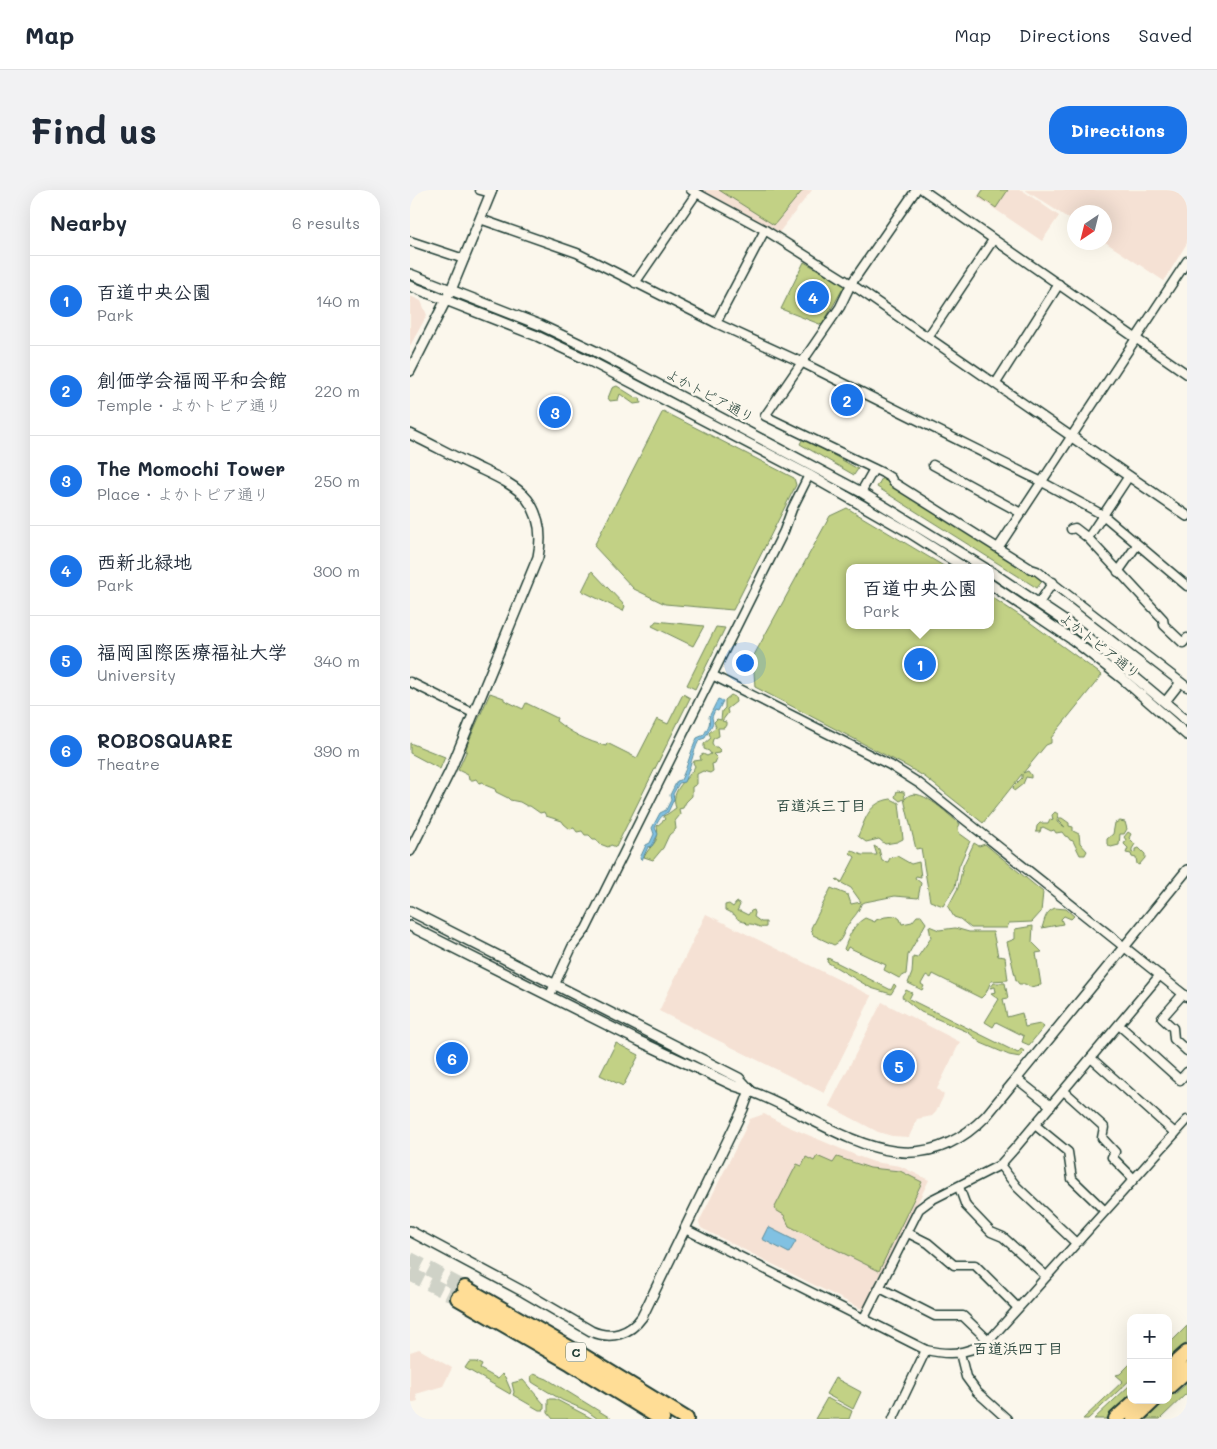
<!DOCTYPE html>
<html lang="en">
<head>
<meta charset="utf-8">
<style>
  body { margin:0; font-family:Mali,"Klee One",sans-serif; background:#f2f2f3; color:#1f2937 }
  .controls { position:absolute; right:15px; bottom:15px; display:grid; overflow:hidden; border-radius:10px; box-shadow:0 5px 20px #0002 }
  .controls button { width:45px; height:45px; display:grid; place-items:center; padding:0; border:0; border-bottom:1px solid #e0e1e3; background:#fff; color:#1f2937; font:25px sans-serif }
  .compass { position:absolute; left:657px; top:15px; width:45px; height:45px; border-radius:50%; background:#fff; box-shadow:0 5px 20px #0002; rotate:215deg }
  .you { position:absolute; left:334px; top:472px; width:18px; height:18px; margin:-12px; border:4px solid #fff; border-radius:50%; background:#1a73e8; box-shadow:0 0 0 8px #1a73e833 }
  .badge { display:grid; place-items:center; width:32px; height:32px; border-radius:50%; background:#1a73e8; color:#fff; font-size:16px; font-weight:700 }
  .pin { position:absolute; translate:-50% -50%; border:2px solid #fff; box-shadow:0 1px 5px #0006 }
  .popup { position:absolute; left:436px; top:374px; width:148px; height:65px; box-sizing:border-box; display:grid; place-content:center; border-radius:10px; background:#fff; filter:drop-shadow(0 1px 4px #0005); font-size:16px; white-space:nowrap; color:#747a83 }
  .popup b { font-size:19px; color:#1f2937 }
  .popup::after { content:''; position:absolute; left:50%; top:100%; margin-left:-10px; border:10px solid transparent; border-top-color:#fff }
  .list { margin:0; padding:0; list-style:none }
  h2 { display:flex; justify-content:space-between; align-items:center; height:65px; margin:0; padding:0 20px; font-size:21px }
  h2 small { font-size:16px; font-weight:400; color:#747a83 }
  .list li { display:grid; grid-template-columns:32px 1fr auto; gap:15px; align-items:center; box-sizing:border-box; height:90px; padding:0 20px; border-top:1px solid #e0e1e3 }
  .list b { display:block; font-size:19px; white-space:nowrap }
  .list p { margin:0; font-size:16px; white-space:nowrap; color:#747a83 }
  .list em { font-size:16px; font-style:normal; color:#747a83 }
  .map { position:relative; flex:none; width:777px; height:1229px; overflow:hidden; border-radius:20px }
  header { display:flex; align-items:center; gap:30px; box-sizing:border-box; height:70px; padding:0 25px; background:#fff; border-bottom:1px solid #e0e1e3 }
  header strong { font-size:24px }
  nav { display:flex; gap:28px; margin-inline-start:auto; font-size:18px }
  .intro { display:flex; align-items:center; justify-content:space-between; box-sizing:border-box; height:120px; padding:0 30px }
  h1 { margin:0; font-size:35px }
  .button { padding:12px 22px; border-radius:20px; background:#1a73e8; color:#fff; font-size:18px; font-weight:700 }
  main { display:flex; gap:30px; padding:0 30px }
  aside { flex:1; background:#fff; border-radius:20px; box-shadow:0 5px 20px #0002 }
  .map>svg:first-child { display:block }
  .built { fill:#f5e1d4 }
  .green { fill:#c2d185; stroke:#70875c }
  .water { fill:#81c1e2; stroke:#5a8c9c }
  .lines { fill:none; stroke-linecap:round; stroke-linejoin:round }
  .motorway-tunnel { stroke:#cfd2c7; stroke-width:14; stroke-dasharray:14 7; stroke-linecap:butt }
  .minor-casing { stroke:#1f3d34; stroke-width:11 }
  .tertiary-casing { stroke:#1f3d34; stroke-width:12 }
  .motorway-casing { stroke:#1f3d34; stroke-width:18 }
  .minor { stroke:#fbf7ec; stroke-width:8 }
  .tertiary { stroke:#fbf7ec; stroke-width:9 }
  .motorway { stroke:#ffdd96; stroke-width:14 }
  .labels { text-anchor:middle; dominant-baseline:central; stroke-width:5; stroke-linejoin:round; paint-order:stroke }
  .shield { fill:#fbf7ec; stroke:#61756b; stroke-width:1 }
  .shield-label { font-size:12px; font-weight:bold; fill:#1f3d34 }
  .street-label { font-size:14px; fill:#1f3d34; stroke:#fbf7ec }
  .neighbourhood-label { font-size:15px; font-weight:bold; fill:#1f3d34; stroke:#fbf7ec }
</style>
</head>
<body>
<header>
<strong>Map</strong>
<nav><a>Map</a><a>Directions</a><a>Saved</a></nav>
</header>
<div class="intro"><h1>Find us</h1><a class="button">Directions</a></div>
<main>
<aside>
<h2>Nearby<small>6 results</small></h2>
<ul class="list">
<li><span class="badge">1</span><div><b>百道中央公園</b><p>Park</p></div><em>140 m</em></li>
<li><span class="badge">2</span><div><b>創価学会福岡平和会館</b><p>Temple · よかトピア通り</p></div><em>220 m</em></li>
<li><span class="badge">3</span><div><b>The Momochi Tower</b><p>Place · よかトピア通り</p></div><em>250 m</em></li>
<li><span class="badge">4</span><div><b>西新北緑地</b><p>Park</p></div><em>300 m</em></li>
<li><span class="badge">5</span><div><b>福岡国際医療福祉大学</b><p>University</p></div><em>340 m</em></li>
<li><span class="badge">6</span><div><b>ROBOSQUARE</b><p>Theatre</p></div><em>390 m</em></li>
</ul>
</aside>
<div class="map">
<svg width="777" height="1229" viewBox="0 0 777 1229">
  <rect width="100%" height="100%" fill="#fbf7ec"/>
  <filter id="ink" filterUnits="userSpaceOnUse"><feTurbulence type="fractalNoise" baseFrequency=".02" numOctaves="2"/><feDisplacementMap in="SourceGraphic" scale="10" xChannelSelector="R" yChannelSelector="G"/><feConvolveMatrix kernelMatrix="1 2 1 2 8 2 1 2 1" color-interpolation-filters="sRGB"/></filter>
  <g filter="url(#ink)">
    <g class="built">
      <polygon points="287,0 402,0 367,45"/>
      <polygon points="572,0 612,0 649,26 632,51 567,7"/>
      <polygon points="615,0 777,0 777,53 754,91 695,52 694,22 664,22 664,32"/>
      <polygon points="0,106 11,111 17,125 0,156"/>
      <polygon points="296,724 462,806 414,903 249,821"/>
      <polygon points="472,812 550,852 527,899 534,905 526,922 522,926 507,929 499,947 482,946 468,942 419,916"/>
      <polygon points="354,924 377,936 450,967 464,972 490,976 519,990 454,1120 291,1038 289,1032 340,929"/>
      <polygon points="9,1159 42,1178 33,1196 6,1204 8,1211 0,1213 0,1162"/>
    </g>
    <g class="green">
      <polygon points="309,0 393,0 364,35"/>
      <polygon points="573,0 598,0 586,18 569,6"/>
      <polygon points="394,72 435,95 412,135 371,119"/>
      <polygon points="158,153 411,284 410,286 157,155"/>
      <polygon points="207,196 226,208 230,208 231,213 224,214 210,204 208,210 200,211 198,208 202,198"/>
      <polygon points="253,221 384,288 386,295 323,420 255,414 224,399 184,356"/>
      <polygon points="393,248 448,279 444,285 390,254"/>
      <polygon points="472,288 633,390 627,398 467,297"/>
      <polygon points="437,318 537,378 440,378 440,435 580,435 580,406 618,431 692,485 641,548 641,553 636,555 613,583 618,581 621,585 621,588 616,587 613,594 604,601 603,597 612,588 612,584 573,633 515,587 498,577 345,497 343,467 420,326"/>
      <polygon points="182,381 215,416 213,421 172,401"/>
      <polygon points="246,431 294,436 283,456 242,436"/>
      <polygon points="306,437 315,438 285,499 277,495"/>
      <path d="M 80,503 L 94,508 L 94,510 L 113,519 L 116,513 L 147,528 L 146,531 C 161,543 177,551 196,556 L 197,553 L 227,568 L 247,529 L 258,534 L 273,504 L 280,508 L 206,657 L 201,655 L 198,657 L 190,654 L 186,649 L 183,649 L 179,645 L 175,645 L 172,641 L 167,642 L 164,638 L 160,639 L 154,634 L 152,631 L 136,626 L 134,622 L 130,623 L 120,616 L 117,616 L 110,612 L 100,610 L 98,608 L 86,602 L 85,599 L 75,595 L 73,592 L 69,593 L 66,589 L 63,590 L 59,590 L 58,585 L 48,580 L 57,560 L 56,559 L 58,553 Z"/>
      <path d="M 321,505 L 325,507 L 326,512 L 317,519 L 318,523 L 312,531 L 316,532 L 316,535 L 314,538 L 308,538 L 309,546 L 303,549 L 302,553 L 304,557 L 307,557 L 310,560 L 309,563 L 303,564 L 307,568 L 305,573 L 302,574 L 303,581 L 300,583 L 293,581 L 287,584 L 287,594 L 282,597 L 282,606 L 276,612 L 273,618 L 269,619 L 270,625 L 265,631 L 266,639 L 259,645 L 253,658 L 243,670 L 234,667 C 241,653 250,654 247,636 L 255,629 L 253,626 C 259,624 261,621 266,618 C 259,599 279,590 285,576 L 283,573 L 284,571 L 291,570 L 290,566 L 293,564 L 297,566 L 301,564 L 299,561 L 294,559 L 294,554 L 301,548 L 299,543 L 306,537 L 304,532 L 307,529 L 311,530 L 312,521 L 315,518 L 315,510 Z"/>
      <polygon points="0,553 35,567 30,579 0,563"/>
      <path d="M 487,601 L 494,602 L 495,609 C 507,592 538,625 550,634 L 548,638 L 549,643 L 560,651 L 549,676 L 545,697 L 533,716 L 520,711 L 511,658 L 506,659 L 494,609 L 490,611 L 485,607 Z"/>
      <path d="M 481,609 L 489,613 L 493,649 L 487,652 L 475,654 L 469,649 L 456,652 L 448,646 C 456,628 459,612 481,609 Z"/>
      <polygon points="645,622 648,624 647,632 655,637 649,631 649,628 652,628 659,633 659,636 663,637 663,641 669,644 670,653 677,661 675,665 670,665 663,651 660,650 658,647 655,646 652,642 646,643 644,640 641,641 633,637 631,638 630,642 626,642 627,636 630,633 638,633 640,629 643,630 642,625"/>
      <polygon points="710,631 715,632 717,639 714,644 710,644 709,655 701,657 697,654 697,649 703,644 705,633"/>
      <polygon points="718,642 721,644 719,648 725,654 722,659 722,663 725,662 725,659 729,658 735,664 735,668 729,675 727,674 726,668 722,667 721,664 716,663 718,658 714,654 716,650 714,647"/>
      <polygon points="564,653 569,656 575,654 633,702 631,722 622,732 599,733 597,738 561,738 550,729 544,727 538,717 548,698 553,676"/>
      <path d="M 464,656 L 469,659 L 472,671 L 478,672 L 480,668 L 487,666 L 501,674 L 509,672 L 511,687 L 506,686 L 505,688 L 511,693 L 508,708 L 485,706 L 455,712 L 451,714 C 447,726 444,725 438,735 C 433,742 433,751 424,755 L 403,745 L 401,738 L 421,698 L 438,705 L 441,714 L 451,712 L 441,698 L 426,690 L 427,689 L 432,692 L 445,667 L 440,663 L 441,660 L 452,665 L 467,665 Z"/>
      <path d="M 328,712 L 330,715 L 327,721 L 330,721 L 338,725 L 341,721 L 344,720 L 345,723 L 344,727 L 351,732 L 356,732 L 356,737 C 349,739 345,733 337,734 L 335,732 C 332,732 326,729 325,725 L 315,720 L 315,715 L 319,714 L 323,717 L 326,713 Z"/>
      <path d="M 645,718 L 656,719 L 664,726 L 661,729 L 654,726 L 651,729 L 653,734 L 632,738 C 635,729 635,722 645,718 Z"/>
      <path d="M 486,726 L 490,729 L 492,734 L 502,732 L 507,726 L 511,726 L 516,733 L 498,765 L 496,784 L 489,788 L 474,780 L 476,775 L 438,757 L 436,761 L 434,759 C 439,746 443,735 455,728 L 465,732 L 466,730 L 475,727 Z"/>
      <polygon points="519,736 529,740 545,738 559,742 583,742 588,766 595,767 598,790 581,791 576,803 571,808 523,784 521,788 516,785 511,794 514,796 512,800 498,793 502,783 503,767 507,768 521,748"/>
      <polygon points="623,736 622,752 632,762 626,763 631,795 620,797 615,794 609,794 606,790 597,752 605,749 605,739"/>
      <polygon points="418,768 481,800 484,794 486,796 481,804 461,798 417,772"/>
      <polygon points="584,793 595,793 598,808 593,809 597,827 612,823 615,837 630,834 634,837 619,855 612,852 614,846 586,832 583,837 575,832 589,809 581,803 586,802 585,797 580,798"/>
      <polygon points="496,800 502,803 499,809 608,863 611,859 614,861 610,867 599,865 571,853 558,842 511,822 493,808 492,806"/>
      <polygon points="206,853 229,865 213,896 190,885"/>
      <polygon points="407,966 423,973 427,967 460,978 490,981 512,992 469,1081 379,1036 374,1025 364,1019 387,974 392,976 396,967 404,971"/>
      <polygon points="777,1136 777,1153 758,1169 758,1155"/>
      <polygon points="59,1172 66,1172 72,1175 70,1179 88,1189 92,1184 95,1187 101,1201 100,1204 55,1178"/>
      <polygon points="721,1173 720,1190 678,1229 673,1229 713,1191 706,1185 710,1184"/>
      <polygon points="124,1184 137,1189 202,1229 188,1229 177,1221 152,1210 125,1194 122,1192 121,1186"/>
      <polygon points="425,1188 451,1202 443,1219 416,1204"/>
      <polygon points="113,1190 134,1214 134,1220 129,1220 103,1205 104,1202 102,1193"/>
      <polygon points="777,1193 777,1203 750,1229 732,1229 752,1210 758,1210 758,1205 765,1204"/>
      <polygon points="721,1194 721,1208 696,1229 684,1229"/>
      <polygon points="417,1208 442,1221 439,1229 405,1229"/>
      <polygon points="138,1209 145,1209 183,1229 143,1229 138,1223"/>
    </g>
    <g class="water">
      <path d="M 308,509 L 313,511 L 308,521 L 305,520 L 302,527 L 303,533 L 295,548 L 289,550 C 282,564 281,577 274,592 L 269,593 L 263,604 L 264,609 L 258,622 C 251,625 248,631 245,638 L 248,644 L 242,656 L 238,657 L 232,670 L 230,668 L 236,655 L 240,653 L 244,644 L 242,638 L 250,623 L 256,620 L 261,610 L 260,605 L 267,591 L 271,590 C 278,576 280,562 287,548 L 294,545 C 297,538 301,535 299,527 Z"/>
      <polygon points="358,1037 386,1051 379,1063 352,1049"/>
    </g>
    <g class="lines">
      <g class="motorway-tunnel">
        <polyline points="0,1069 55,1098"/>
        <polyline points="0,1084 48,1108"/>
      </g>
      <g class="minor-casing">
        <g id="minor">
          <polyline points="70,0 81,3"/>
          <polyline points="281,0 355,40 441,94 662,247"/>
          <polyline points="506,0 441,94 430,117 355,226 473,283 481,288 483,292 621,379 627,381 777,497"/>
          <polyline points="513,0 777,184"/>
          <polyline points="70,29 167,63 306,133 391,172 632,292 693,325 777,396"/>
          <polyline points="0,51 54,69"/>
          <polyline points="225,93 286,4"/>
          <polyline points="306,133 355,40"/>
          <polyline points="518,147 583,50"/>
          <polyline points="586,193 649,94"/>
          <polyline points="523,275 611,323"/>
          <polyline points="451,302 464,279"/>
          <polyline points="661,339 665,338 678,348 753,429 754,435 773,453 777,448"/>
          <polyline points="678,348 719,286"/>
          <polyline points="590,355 777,71"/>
          <polyline points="708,382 727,355"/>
          <polyline points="629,413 643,392"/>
          <polyline points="302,485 480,575 510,594 777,807"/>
          <polyline points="0,492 63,523"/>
          <polyline points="755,512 770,493"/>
          <polyline points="773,804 752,828 763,838 764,849 777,861"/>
          <polyline points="140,805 162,757 176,739 374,341 382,319 399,285"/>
          <polyline points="709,835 770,890 777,882"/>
          <polyline points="681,868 765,943"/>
          <polyline points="607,889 641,916"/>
          <polyline points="654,901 694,937 692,948 705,962 702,967 724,989"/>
          <polyline points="625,935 658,962 662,989 695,1021"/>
          <polyline points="590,975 607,997 666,1053"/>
          <polyline points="549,997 556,1016 581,1042 593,1047 636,1086"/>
          <path d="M 275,1039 L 516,1160 C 542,1166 564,1164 584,1145 L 777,930"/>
          <polyline points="498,1043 518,1053 544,1075 565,1075 608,1118"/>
          <polyline points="470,1098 525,1126 553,1126 578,1150"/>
          <polyline points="454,1128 509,1019 521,1010 590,975 607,956 750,785"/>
          <polyline points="550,1163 556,1187 567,1202 597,1229"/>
          <polyline points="483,1229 516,1160"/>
        </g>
      </g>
      <g class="tertiary-casing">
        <g id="tertiary">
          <polyline points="0,84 130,135 185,161 451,302 575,378"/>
          <polyline points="0,96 127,146 180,171 399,285 497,341 555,378"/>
          <polyline points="0,181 41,100 82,0"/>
          <path d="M 0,244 C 21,254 41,265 62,275 C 80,284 104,293 117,309 C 130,326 132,347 128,367 L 40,581 L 0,661"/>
          <polyline points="662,247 777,326"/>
          <polyline points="580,381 671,442 777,531"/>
          <polyline points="580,394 663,450 713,489 777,545"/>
          <polyline points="0,721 329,888 340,900"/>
          <path d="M 0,736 L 229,851 L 325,896 C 411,921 492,1012 576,926 L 777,680"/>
          <path d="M 0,1041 L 114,1102 L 181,1141 C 201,1150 220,1144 232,1127 L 333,919 L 340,900"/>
        </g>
      </g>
      <g class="motorway-casing">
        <g id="motorway">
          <polyline points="55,1098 168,1163 276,1229"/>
          <polyline points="48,1108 161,1173 252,1229"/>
          <polyline points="758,1180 777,1163"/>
          <polyline points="758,1197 777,1180"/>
          <polyline points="706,1229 727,1210"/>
          <polyline points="724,1229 744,1210"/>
        </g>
      </g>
      <use href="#minor" class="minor"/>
      <use href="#tertiary" class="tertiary"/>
      <use href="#motorway" class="motorway"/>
    </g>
  </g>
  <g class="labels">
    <rect class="shield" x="156" y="1152.5" width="20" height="19" rx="4"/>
    <g class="shield-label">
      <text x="166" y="1162">C</text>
    </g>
    <g class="street-label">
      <text transform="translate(300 205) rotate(28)">よかトピア通り</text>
      <text transform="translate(690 455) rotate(38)">よかトピア通り</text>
    </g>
    <g class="neighbourhood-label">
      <text x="411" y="615">百道浜三丁目</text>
      <text x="608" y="1158">百道浜四丁目</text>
    </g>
  </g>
</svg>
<div class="controls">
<button>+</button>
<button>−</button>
</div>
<svg class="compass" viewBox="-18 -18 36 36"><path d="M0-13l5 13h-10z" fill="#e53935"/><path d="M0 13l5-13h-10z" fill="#747a83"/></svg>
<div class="you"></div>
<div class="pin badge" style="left:510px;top:474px">1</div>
<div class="popup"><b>百道中央公園</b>Park</div>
<div class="pin badge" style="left:437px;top:210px">2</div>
<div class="pin badge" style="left:145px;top:222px">3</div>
<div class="pin badge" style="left:403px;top:107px">4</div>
<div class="pin badge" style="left:489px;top:876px">5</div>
<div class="pin badge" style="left:42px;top:868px">6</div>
</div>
</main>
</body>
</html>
